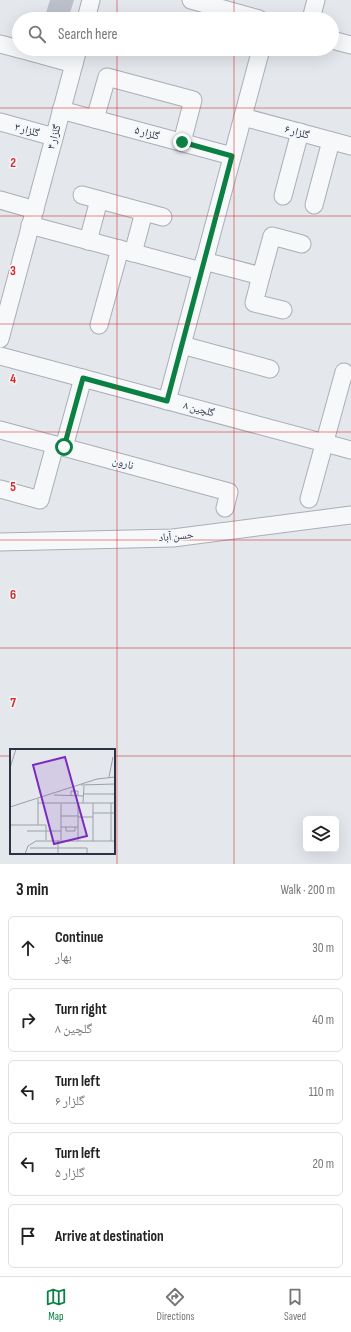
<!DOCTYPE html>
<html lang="en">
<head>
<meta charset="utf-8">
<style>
  body { margin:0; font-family:"Sofia Sans Condensed","Noto Naskh Arabic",sans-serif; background:#f6f6f6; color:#222 }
  .controls { position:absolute; right:12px; bottom:12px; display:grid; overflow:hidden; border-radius:6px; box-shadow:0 4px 16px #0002 }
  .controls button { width:36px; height:36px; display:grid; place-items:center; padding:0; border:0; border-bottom:1px solid #e0e0e0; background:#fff; color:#222; font:20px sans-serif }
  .stop { position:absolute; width:12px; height:12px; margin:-9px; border:3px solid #0b8043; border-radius:50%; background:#fff }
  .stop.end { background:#0b8043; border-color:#fff; box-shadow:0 1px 4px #0008 }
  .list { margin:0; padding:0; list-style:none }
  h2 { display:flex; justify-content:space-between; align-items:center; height:52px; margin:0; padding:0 16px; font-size:17px }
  h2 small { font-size:13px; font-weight:400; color:#767676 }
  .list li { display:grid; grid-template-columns:26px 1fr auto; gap:12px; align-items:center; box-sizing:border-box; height:64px; margin:0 8px 8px; padding:0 8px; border:1px solid #e0e0e0; border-radius:6px }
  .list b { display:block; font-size:15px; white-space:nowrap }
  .list p { margin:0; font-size:13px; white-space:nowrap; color:#767676 }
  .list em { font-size:13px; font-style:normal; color:#767676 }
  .icon { flex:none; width:22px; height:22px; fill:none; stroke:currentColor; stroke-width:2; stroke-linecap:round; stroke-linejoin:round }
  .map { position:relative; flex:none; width:351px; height:864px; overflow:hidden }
  .search { position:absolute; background:#fff; box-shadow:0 4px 16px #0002; left:12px; right:12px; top:12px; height:44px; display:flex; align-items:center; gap:10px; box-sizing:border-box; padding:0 14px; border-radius:22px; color:#767676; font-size:15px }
  .sheet { height:412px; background:#fff }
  nav { display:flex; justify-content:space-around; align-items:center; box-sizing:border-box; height:56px; border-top:1px solid #e0e0e0; background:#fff; font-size:11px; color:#767676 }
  nav a { display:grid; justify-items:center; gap:2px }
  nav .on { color:#0b8043 }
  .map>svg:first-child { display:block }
  .building { fill:#bbc0ca }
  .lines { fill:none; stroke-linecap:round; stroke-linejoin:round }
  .minor-casing { stroke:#a9aeb7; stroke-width:19 }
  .minor { stroke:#f7f8fa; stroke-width:17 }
  .route { stroke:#0b8043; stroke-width:5 }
  .grid { fill:none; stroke:#d62828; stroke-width:1; stroke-opacity:0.55 }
  .labels { text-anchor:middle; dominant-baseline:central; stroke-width:3; stroke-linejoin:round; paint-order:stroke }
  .street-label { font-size:11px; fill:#2b3445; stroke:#f4f6f9 }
  .inset-road { fill:none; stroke:#9a9fa9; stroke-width:1 }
  .view { fill:#7b2cbf; fill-opacity:0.15; stroke:#7b2cbf; stroke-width:2 }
  .inset-edge { fill:none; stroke:#2b3445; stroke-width:2 }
  .grid-label { font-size:13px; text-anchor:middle; font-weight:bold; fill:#d62828; stroke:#f4f6f9; stroke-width:3; stroke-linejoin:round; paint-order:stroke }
</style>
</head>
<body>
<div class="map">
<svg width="351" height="864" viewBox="0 0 351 864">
  <rect width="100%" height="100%" fill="#e4e7ec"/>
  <polygon class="building" points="50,0 74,0 68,19 46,13"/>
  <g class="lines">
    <g class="minor-casing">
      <g id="minor">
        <polyline points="191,0 259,19"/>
        <polyline points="86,19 91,0"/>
        <polyline points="311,19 316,0"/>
        <polyline points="332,40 351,45"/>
        <polyline points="0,44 19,49"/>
        <polyline points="20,49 74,64"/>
        <polyline points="61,110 232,156"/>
        <polyline points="243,117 351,146"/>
        <polyline points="95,119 107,77 193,100 182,142"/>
        <polyline points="0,122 54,137"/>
        <polyline points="82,195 163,217"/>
        <polyline points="283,196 300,132"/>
        <polyline points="0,200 35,210"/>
        <polyline points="314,205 331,141"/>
        <polyline points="30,225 201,271"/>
        <polyline points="88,241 99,200"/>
        <polyline points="133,253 144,212"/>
        <polyline points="204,261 261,276 272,236 302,244"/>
        <polyline points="261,276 254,303 283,310"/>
        <polyline points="99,325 120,249"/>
        <polyline points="0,339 78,49"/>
        <polyline points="182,345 270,369"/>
        <polyline points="0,356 351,450"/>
        <polyline points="167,401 261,49"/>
        <polyline points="0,430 229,492 225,508"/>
        <polyline points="64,447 83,378"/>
        <polyline points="0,489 40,500 55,445"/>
        <polyline points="309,499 344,372"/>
        <polyline points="0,542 173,538 351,515"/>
      </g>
    </g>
    <use href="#minor" class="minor"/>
  </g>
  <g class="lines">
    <polyline class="route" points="64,447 83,378 167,401 232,156 182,142"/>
  </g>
  <path class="grid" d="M 117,0 L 117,19M 234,0 L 234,19M 117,49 L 117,864M 234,49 L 234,864M 0,108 L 351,108M 0,216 L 351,216M 0,324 L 351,324M 0,432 L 351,432M 0,540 L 351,540M 0,648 L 351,648M 0,756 L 11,756M 114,756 L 351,756"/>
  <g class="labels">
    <g class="street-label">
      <text transform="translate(27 130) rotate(15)">گلزار ۳</text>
      <text transform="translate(297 132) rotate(15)">گلزار ۶</text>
      <text transform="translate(147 133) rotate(15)">گلزار ۵</text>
      <text transform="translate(54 137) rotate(-75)">گلزار ۴</text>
      <text transform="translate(199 409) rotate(15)">گلچین ۸</text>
      <text transform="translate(123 463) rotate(15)">نارون</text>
      <text transform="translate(176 536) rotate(-5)">حسن آباد</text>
    </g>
  </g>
  <g transform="translate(10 749)">
    <rect width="105" height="105" fill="#e4e7ec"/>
    <path class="inset-road" d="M 0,19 L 6,0M 99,28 L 103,8M 71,36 L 105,35M 73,45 L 105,45M 44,46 L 73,47M 61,47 L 61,42 L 68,42 L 68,47M 28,50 L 28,76 L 36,76 L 36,91M 28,54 L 105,54M 73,54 L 74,37M 0,58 L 87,30 L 105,28M 83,64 L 105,64M 51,67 L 68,67M 68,68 L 83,68M 0,76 L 28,76M 51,78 L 68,78M 56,78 L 56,82 L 65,82 L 65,78M 17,82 L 51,82M 51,91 L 51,55M 68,92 L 68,55M 83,92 L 83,54M 101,92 L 101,54M 20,99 L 77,99 L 77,105M 15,105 L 18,97 L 26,92 L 105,92M 48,105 L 48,91"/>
    <path class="view" d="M 55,8 L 77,87 L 44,95 L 23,16 Z"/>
    <rect width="105" height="105" class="inset-edge"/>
  </g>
  <g class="grid-label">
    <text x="13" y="167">2</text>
    <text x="13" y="275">3</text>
    <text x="13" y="383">4</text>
    <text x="13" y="491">5</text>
    <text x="13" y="599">6</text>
    <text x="13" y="707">7</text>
  </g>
</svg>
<div class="controls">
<button><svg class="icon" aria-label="layers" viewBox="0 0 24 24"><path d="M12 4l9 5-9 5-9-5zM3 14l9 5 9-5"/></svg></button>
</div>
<div class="stop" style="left:64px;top:447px"></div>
<div class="stop end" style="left:182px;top:142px"></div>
<div class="search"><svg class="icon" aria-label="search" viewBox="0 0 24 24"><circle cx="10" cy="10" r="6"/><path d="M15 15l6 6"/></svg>Search here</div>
</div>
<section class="sheet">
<h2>3 min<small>Walk · 200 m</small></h2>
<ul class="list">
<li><svg class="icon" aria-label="ahead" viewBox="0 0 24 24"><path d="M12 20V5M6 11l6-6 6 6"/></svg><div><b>Continue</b><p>بهار</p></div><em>30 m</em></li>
<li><svg class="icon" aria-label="right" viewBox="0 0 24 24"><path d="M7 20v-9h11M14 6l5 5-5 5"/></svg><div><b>Turn right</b><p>گلچین ۸</p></div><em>40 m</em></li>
<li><svg class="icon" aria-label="left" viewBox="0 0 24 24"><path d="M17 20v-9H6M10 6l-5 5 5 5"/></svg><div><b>Turn left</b><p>گلزار ۶</p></div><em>110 m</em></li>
<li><svg class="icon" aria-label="left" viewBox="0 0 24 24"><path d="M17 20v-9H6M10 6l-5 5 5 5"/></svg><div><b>Turn left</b><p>گلزار ۵</p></div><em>20 m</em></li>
<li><svg class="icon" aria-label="arrive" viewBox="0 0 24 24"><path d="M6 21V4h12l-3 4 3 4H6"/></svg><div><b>Arrive at destination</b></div></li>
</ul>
</section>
<nav>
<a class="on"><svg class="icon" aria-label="map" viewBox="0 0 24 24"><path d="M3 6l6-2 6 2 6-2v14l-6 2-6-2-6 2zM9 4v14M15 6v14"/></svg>Map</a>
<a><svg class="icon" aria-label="directions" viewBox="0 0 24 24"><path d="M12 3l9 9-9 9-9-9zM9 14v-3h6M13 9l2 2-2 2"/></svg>Directions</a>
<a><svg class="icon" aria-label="saved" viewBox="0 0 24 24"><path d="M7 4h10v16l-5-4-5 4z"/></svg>Saved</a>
</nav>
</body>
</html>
